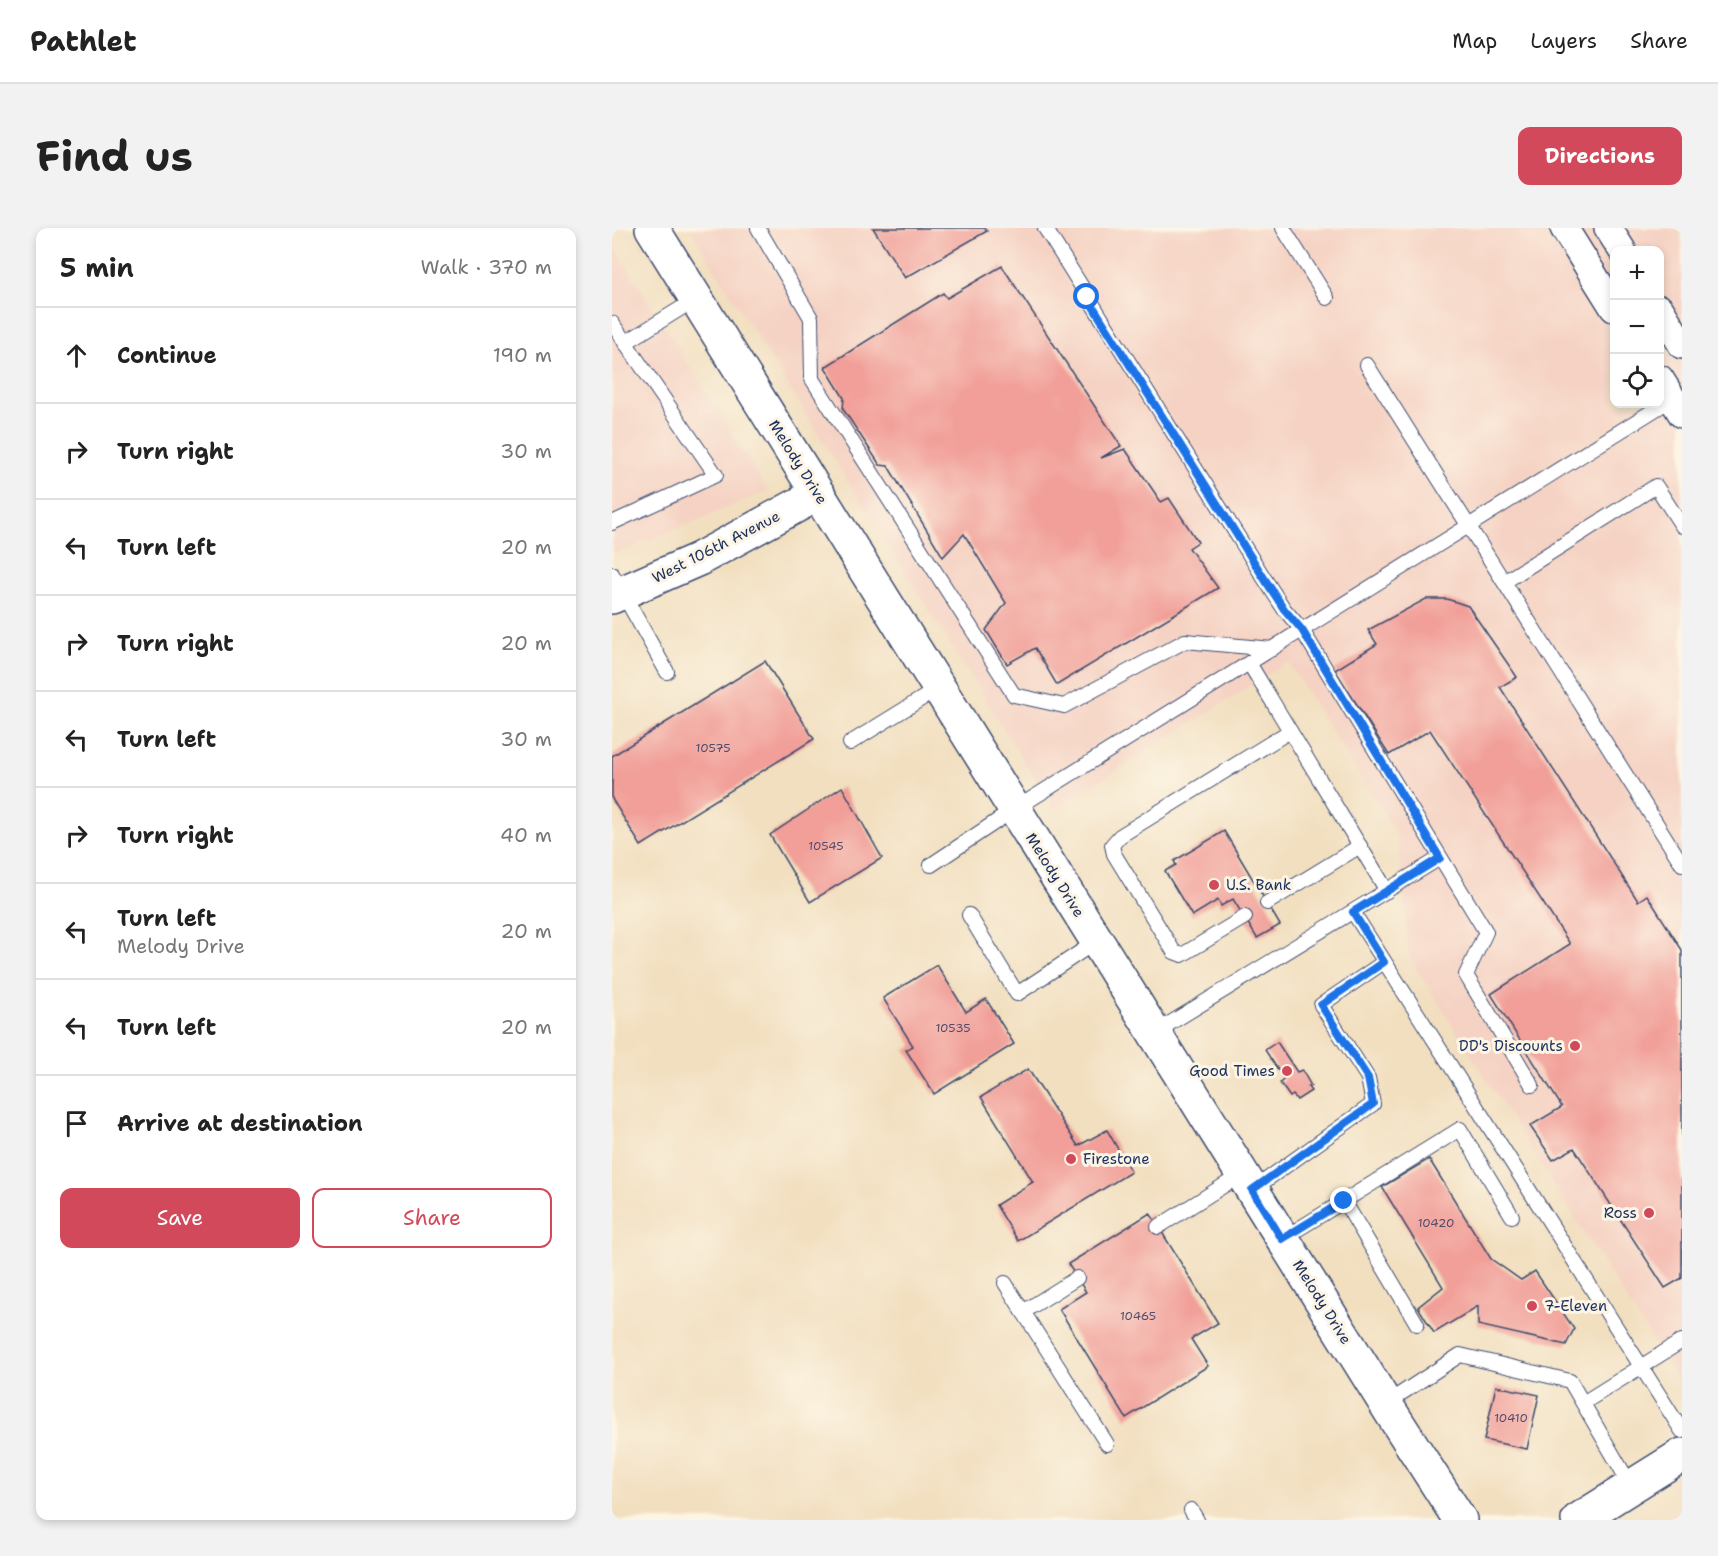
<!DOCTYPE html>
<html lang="en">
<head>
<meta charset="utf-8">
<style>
  body { margin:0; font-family:"Shantell Sans",sans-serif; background:#f2f2f2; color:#222 }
  .controls { position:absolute; right:18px; top:18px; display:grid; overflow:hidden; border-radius:12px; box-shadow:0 3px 9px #0003 }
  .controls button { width:54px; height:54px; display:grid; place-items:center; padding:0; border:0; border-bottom:2px solid #e0e0e0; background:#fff; color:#222; font:30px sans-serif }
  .stop { position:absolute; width:18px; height:18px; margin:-14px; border:4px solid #1a73e8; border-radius:50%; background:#fff }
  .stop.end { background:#1a73e8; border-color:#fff; box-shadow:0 2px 6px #0008 }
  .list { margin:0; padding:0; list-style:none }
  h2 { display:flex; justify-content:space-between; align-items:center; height:78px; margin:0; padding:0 24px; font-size:26px }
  h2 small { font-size:20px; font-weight:400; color:#767676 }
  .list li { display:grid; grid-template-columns:39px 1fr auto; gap:18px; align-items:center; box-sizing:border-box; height:96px; padding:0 24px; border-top:2px solid #e0e0e0 }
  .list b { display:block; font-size:22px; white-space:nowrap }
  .list p { margin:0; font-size:20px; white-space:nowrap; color:#767676 }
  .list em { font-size:20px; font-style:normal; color:#767676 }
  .actions { display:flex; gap:12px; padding:18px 24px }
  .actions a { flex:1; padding:14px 0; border:2px solid #d1495b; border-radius:12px; text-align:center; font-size:21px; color:#d1495b }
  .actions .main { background:#d1495b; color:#fff }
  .icon { flex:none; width:33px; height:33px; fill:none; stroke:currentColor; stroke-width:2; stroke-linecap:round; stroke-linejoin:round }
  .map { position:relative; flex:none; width:1070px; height:1292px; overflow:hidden; border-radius:12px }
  header { display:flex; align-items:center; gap:36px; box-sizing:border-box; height:84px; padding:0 30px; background:#fff; border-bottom:2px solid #e0e0e0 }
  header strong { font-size:28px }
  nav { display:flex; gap:33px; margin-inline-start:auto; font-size:21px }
  .intro { display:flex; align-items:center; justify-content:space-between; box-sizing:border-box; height:144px; padding:0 36px }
  h1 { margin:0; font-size:42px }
  .button { padding:15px 27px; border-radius:12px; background:#d1495b; color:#fff; font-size:21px; font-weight:700 }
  main { display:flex; gap:36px; padding:0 36px }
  aside { flex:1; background:#fff; border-radius:12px; box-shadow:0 3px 9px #0003 }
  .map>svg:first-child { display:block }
  .built { fill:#f5d2c3; fill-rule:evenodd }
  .building { fill:#f19f98 }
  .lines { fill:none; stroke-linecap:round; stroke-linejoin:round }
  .lane-casing { stroke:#3b496d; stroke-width:16 }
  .street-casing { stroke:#3b496d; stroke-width:30 }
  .secondary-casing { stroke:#3b496d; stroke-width:36 }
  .primary-casing { stroke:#3b496d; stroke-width:36 }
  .lane { stroke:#fff; stroke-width:14 }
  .street { stroke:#fff; stroke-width:27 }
  .secondary { stroke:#fff; stroke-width:33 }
  .primary { stroke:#fff; stroke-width:33 }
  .route { stroke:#1a73e8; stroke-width:8 }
  .poi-dot { fill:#d1495b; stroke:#fcf5e5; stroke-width:2 }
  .labels { text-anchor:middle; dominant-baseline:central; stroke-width:6; stroke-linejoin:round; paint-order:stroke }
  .number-label { font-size:12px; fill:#504b6c }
  .street-label { font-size:15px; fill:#1b2f5e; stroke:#fcf5e5 }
  .poi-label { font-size:15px; fill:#1b2f5e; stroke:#fcf5e5; text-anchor:start }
</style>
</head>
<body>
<header>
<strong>Pathlet</strong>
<nav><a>Map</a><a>Layers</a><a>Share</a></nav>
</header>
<div class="intro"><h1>Find us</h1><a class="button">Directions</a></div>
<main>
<aside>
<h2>5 min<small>Walk · 370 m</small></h2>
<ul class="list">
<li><svg class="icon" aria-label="ahead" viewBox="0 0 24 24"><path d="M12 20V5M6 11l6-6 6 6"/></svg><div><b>Continue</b></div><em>190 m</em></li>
<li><svg class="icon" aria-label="right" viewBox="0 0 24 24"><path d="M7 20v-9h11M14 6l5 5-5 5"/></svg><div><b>Turn right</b></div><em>30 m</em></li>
<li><svg class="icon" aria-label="left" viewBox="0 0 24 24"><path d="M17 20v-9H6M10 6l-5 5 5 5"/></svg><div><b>Turn left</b></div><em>20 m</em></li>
<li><svg class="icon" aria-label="right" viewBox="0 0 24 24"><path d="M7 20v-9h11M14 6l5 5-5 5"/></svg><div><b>Turn right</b></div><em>20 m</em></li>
<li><svg class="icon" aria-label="left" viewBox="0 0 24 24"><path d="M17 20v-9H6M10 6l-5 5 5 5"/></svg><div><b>Turn left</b></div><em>30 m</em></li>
<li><svg class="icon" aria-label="right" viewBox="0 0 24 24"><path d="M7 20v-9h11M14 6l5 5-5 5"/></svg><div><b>Turn right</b></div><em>40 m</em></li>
<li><svg class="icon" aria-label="left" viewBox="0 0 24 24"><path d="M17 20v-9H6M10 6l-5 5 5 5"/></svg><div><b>Turn left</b><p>Melody Drive</p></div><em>20 m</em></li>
<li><svg class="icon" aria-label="left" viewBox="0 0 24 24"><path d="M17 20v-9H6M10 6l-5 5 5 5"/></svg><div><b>Turn left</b></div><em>20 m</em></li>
<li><svg class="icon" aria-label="arrive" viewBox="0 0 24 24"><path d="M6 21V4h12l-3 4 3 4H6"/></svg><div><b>Arrive at destination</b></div></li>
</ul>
<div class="actions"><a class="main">Save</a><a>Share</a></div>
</aside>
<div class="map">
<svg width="1070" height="1292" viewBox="0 0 1070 1292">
  <rect width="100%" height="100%" fill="#fcf5e5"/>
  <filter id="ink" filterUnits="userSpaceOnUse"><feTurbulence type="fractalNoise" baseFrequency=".0167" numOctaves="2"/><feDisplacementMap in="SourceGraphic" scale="12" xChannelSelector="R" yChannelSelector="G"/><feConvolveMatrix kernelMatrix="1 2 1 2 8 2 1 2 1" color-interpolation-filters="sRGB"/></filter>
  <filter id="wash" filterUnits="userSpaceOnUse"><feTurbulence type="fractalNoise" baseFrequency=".008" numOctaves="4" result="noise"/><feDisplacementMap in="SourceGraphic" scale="24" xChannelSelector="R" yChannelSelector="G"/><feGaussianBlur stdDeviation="1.35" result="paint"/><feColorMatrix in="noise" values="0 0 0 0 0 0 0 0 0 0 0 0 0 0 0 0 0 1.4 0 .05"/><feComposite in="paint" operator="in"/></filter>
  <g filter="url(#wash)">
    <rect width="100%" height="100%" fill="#f2dfc0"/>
    <g class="built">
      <path d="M 77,0 L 1070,0 L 1070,1152 L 1067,1154 L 797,729 L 786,609 L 676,434 L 442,582 ZM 1002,22 L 1048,22 L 1048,176 L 1002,176 Z"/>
      <polygon points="0,15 156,263 0,327"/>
    </g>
    <g id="blocks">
      <g class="building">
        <polygon points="261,0 372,0 375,3 293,50"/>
        <polygon points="390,38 509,218 489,230 513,221 549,274 557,270 586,314 577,320 606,360 445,457 423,420 395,436 374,402 394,375 352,306 331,329 276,238 268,237 231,181 232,170 213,139 331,65 335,70"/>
        <polygon points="814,371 835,371 856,378 905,449 888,459 1026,673 1035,667 1070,722 1070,1050 1053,1060 962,920 941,932 918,898 950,879 879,766 958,716 818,502 777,527 723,442 765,416 756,402"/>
        <polygon points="153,433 202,511 29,618 0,571 0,528"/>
        <polygon points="230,559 270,630 198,674 158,607"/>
        <polygon points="612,603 668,697 645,710 621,671 609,678 606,672 580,688 553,643 564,637 562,633"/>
        <polygon points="325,737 354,784 374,771 402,816 322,866 294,822 301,818 271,770"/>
        <polygon points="665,814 685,844 690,842 699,858 696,859 699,863 685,872 681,867 678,869 668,855 672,851 653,822"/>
        <polygon points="416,841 466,918 495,902 519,944 406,1013 384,977 421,954 369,869"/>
        <polygon points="817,931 879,1031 909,1052 923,1043 962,1101 954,1117 866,1097 866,1078 822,1105 806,1079 831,1059 770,959"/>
        <polygon points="538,985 606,1095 579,1111 596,1138 514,1190 447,1081 474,1064 456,1036"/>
        <polygon points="884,1158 927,1167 915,1221 872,1212"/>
      </g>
    </g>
  </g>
  <g filter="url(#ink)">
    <use href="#blocks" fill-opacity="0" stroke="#3b496d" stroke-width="1.5"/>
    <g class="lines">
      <g class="lane-casing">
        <g id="lane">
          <polyline points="146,0 199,90 200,151 402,467 452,478 573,413 660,421"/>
          <polyline points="433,0 652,350 672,381 690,402 874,704 854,747 920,857"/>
          <polyline points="671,0 715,70"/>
          <polyline points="0,95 104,247 0,295"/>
          <polyline points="13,115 84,71"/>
          <polyline points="755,137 1070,636"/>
          <polyline points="0,346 55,444"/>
          <polyline points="892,354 1044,258 1070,298"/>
          <polyline points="637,435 775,663"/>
          <polyline points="238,515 327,460"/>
          <polyline points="319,637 403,581 1063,169"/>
          <polyline points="655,675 748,618"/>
          <polyline points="741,684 1070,1203"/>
          <polyline points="357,687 405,766 485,713"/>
          <polyline points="633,689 570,727 562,724 502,626 500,617 508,608 678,503"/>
          <polyline points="542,805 828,630"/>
          <polyline points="640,962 761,876 756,850 709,777 772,734"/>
          <polyline points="732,973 848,901 900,988"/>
          <polyline points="546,999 630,946"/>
          <polyline points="670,1011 732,973 805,1096"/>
          <polyline points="393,1055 495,1216"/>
          <polyline points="411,1084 465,1050"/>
          <polyline points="971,1175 1070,1113"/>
          <polyline points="773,1176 848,1127 958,1153 1019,1258"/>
          <polyline points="579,1282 585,1292"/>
        </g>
      </g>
      <g class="street-casing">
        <g id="street">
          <polyline points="952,0 1002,80"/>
          <polyline points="996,0 1010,22"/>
          <polyline points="1048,81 1070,117"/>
          <polyline points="1048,151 1070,186"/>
        </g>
      </g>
      <g class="secondary-casing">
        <g id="secondary">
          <polyline points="40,0 780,1186 848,1292"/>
          <polyline points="0,369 87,331 206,266"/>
        </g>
      </g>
      <g class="primary-casing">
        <polyline id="primary" points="966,1292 1070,1227"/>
      </g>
      <use href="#lane" class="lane"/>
      <use href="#street" class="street"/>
      <use href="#secondary" class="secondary"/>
      <use href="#primary" class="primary"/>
    </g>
  </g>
  <g class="lines" filter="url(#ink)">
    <polyline class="route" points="475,69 652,350 672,381 690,402 828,630 741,684 772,734 709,777 756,850 761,876 640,962 670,1011 732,973"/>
  </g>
  <g class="poi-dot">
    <circle cx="602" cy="657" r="6"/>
    <circle cx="963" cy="818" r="6"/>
    <circle cx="675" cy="843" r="6"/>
    <circle cx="459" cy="931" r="6"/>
    <circle cx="1037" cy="985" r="6"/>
    <circle cx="920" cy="1078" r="6"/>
  </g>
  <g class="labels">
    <g class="number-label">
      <text x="101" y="520">10575</text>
      <text x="214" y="618">10545</text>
      <text x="341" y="800">10535</text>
      <text x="824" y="995">10420</text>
      <text x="526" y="1088">10465</text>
      <text x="899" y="1190">10410</text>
    </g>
    <g class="street-label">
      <text transform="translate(186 234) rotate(58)">Melody Drive</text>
      <text transform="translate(104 319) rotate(-27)">West 106th Avenue</text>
      <text transform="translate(443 647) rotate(58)">Melody Drive</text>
      <text transform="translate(710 1074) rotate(58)">Melody Drive</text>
    </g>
    <g class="poi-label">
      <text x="614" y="657">U.S. Bank</text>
      <text x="951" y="818" text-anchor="end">DD's Discounts</text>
      <text x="663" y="843" text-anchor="end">Good Times</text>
      <text x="471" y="931">Firestone</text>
      <text x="1025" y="985" text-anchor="end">Ross</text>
      <text x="932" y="1078">7-Eleven</text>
    </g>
  </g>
</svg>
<div class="controls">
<button>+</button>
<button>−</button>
<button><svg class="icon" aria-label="locate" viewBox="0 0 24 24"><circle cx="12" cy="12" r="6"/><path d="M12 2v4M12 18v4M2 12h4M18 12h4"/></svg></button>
</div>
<div class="stop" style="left:475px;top:69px"></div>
<div class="stop end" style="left:732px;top:973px"></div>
</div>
</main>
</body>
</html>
